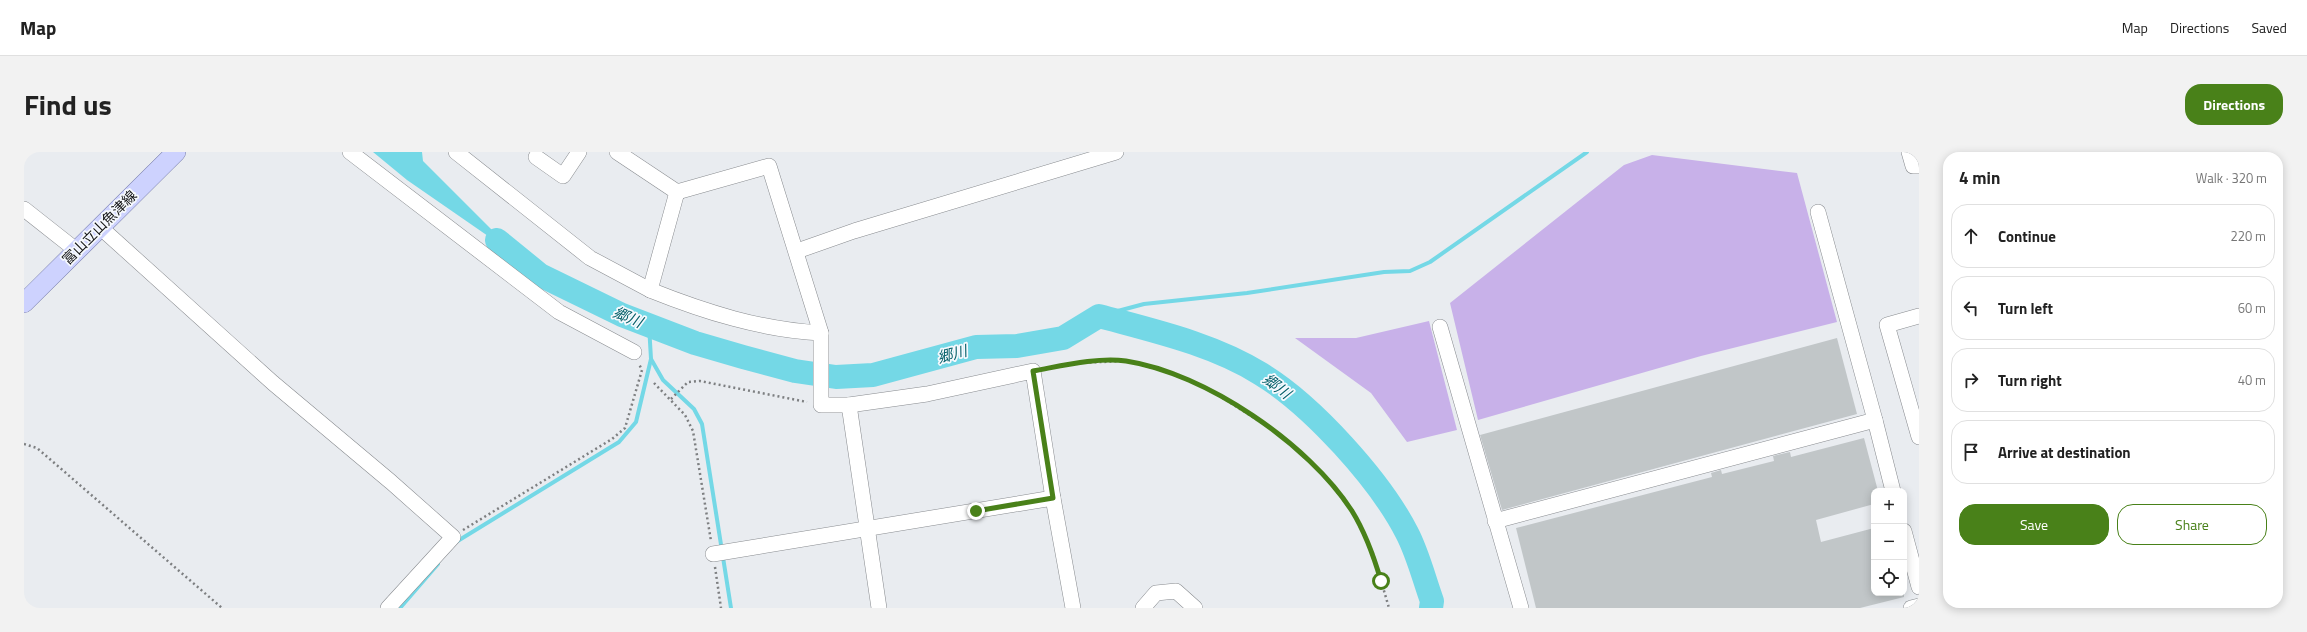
<!DOCTYPE html>
<html lang="en">
<head>
<meta charset="utf-8">
<style>
  body { margin:0; font-family:"Titillium Web","Noto Sans JP",sans-serif; background:#f2f2f2; color:#222 }
  .controls { position:absolute; right:12px; bottom:12px; display:grid; overflow:hidden; border-radius:8px; box-shadow:0 2px 10px #0003 }
  .controls button { width:36px; height:36px; display:grid; place-items:center; padding:0; border:0; border-bottom:1px solid #e0e0e0; background:#fff; color:#222; font:20px sans-serif }
  .stop { position:absolute; width:12px; height:12px; margin:-9px; border:3px solid #498119; border-radius:50%; background:#fff }
  .stop.end { background:#498119; border-color:#fff; box-shadow:0 1px 4px #0008 }
  .list { margin:0; padding:0; list-style:none }
  h2 { display:flex; justify-content:space-between; align-items:center; height:52px; margin:0; padding:0 16px; font-size:17px }
  h2 small { font-size:13px; font-weight:400; color:#767676 }
  .list li { display:grid; grid-template-columns:26px 1fr auto; gap:12px; align-items:center; box-sizing:border-box; height:64px; margin:0 8px 8px; padding:0 8px; border:1px solid #e0e0e0; border-radius:16px }
  .list b { display:block; font-size:15px; white-space:nowrap }
  .list em { font-size:13px; font-style:normal; color:#767676 }
  .actions { display:flex; gap:8px; padding:12px 16px }
  .actions a { flex:1; padding:9px 0; border:1px solid #498119; border-radius:16px; text-align:center; font-size:14px; color:#498119 }
  .actions .main { background:#498119; color:#fff }
  .icon { flex:none; width:22px; height:22px; fill:none; stroke:currentColor; stroke-width:2; stroke-linecap:round; stroke-linejoin:round }
  .map { position:relative; flex:none; width:1895px; height:456px; overflow:hidden; border-radius:16px }
  header { display:flex; align-items:center; gap:24px; box-sizing:border-box; height:56px; padding:0 20px; background:#fff; border-bottom:1px solid #e0e0e0 }
  header strong { font-size:19px }
  nav { display:flex; gap:22px; margin-inline-start:auto; font-size:14px }
  .intro { display:flex; align-items:center; justify-content:space-between; box-sizing:border-box; height:96px; padding:0 24px }
  h1 { margin:0; font-size:28px }
  .button { padding:10px 18px; border-radius:16px; background:#498119; color:#fff; font-size:14px; font-weight:700 }
  main { display:flex; gap:24px; padding:0 24px }
  aside { flex:1; background:#fff; border-radius:16px; box-shadow:0 2px 10px #0003 }
  .map>svg:first-child { display:block }
  .green { fill:#c8b1e9 }
  .water { fill:#74d8e6 }
  .lines { fill:none; stroke-linecap:round; stroke-linejoin:round }
  .stream { stroke:#74d8e6; stroke-width:4 }
  .river { stroke:#74d8e6; stroke-width:24 }
  .building { fill:#c1c6c8 }
  .minor-casing { stroke:#888b8f; stroke-width:16 }
  .major-casing { stroke:#767cab; stroke-width:20 }
  .path { stroke:#7d7f81; stroke-width:2.5; stroke-dasharray:2 3; stroke-linecap:butt }
  .minor { stroke:#fff; stroke-width:15 }
  .major { stroke:#cdd2fe; stroke-width:19 }
  .route { stroke:#498119; stroke-width:5 }
  .labels { text-anchor:middle; dominant-baseline:central; stroke-width:3.5; stroke-linejoin:round; paint-order:stroke }
  .street-label { font-size:14px; fill:#121314; stroke:#f6f9fd }
  .water-label { font-size:15px; font-style:italic; fill:#045f69; stroke:#f6f9fd }
</style>
</head>
<body>
<header>
<strong>Map</strong>
<nav><a>Map</a><a>Directions</a><a>Saved</a></nav>
</header>
<div class="intro"><h1>Find us</h1><a class="button">Directions</a></div>
<main>
<div class="map">
<svg width="1895" height="456" viewBox="0 0 1895 456">
  <rect width="100%" height="100%" fill="#e9ecf0"/>
  <g class="green">
    <polygon points="1628,3 1773,21 1813,170 1677,204 1454,268 1426,151 1600,13"/>
    <polygon points="1405,169 1433,278 1383,290 1347,241 1271,186 1332,186"/>
  </g>
  <polygon class="water" points="349,0 398,0 399,9 483,93 513,118 383,28"/>
  <g class="lines">
    <g class="stream">
      <polyline points="1075,164 1120,152 1223,141 1360,120 1386,119 1406,110 1563,0"/>
      <polyline points="627,207 639,228 670,257 678,272 707,456"/>
      <polyline points="432,390 595,290 612,270 627,207 625,173"/>
      <polyline points="376,456 414,412"/>
    </g>
    <path class="river" d="M 473,88 L 516,123 L 598,163 L 671,191 L 719,205 L 771,219 L 812,225 L 849,223 L 952,195 L 993,194 L 1039,186 L 1075,164 C 1130,179 1189,192 1237,222 C 1288,253 1356,328 1383,381 C 1394,402 1400,427 1408,449 L 1407,456"/>
  </g>
  <g class="building">
    <polygon points="1813,186 1833,262 1478,358 1456,283"/>
    <polygon points="1840,286 1854,339 1850,339 1850,352 1792,368 1797,390 1850,376 1850,441 1880,441 1880,445 1836,456 1512,456 1492,376 1688,325 1687,321 1697,318 1698,322 1750,309 1749,304 1766,300 1767,305"/>
  </g>
  <g class="lines">
    <g class="minor-casing">
      <g id="minor">
        <polyline points="326,0 535,160 610,200"/>
        <polyline points="432,0 566,106 626,138"/>
        <polyline points="593,0 653,40 745,14 797,181 797,253 825,253 855,456"/>
        <polyline points="1885,0 1889,14 1895,14"/>
        <polyline points="512,5 539,24 555,0"/>
        <path d="M 653,40 L 626,138 C 681,160 738,178 797,181"/>
        <polyline points="0,57 52,98"/>
        <polyline points="76,75 249,231 367,330 429,385 364,456"/>
        <polyline points="773,99 830,79 1092,0"/>
        <polyline points="1895,164 1863,173 1895,285"/>
        <polyline points="1416,175 1497,456"/>
        <polyline points="825,253 903,242 1009,219 1029,346"/>
        <polyline points="1851,268 1869,339"/>
        <polyline points="1471,369 1851,268 1794,60"/>
        <polyline points="1880,379 1895,435"/>
        <polyline points="689,402 1029,346 1049,456"/>
        <polyline points="1119,456 1132,441 1152,439 1171,456"/>
        <polyline points="1887,456 1895,454"/>
      </g>
    </g>
    <g class="major-casing">
      <polyline id="major" points="0,151 152,0"/>
    </g>
    <g class="path">
      <polyline points="1021,217 1055,211 1101,209 1138,218 1183,236 1257,283 1298,321 1328,359 1349,401 1365,456"/>
      <polyline points="630,231 661,263 669,279 687,389"/>
      <polyline points="647,247 664,230 676,229 783,250"/>
      <polyline points="0,292 13,296 198,456"/>
      <polyline points="439,378 588,287 601,276 618,218 615,212"/>
      <polyline points="691,415 697,456"/>
    </g>
    <use href="#minor" class="minor"/>
    <use href="#major" class="major"/>
  </g>
  <g class="lines">
    <path class="route" d="M 952,359 L 1029,346 L 1009,219 C 1037,214 1073,205 1102,209 C 1181,221 1285,292 1328,359 C 1341,380 1350,405 1357,429"/>
  </g>
  <g class="labels">
    <g class="street-label">
      <text transform="translate(75 75) rotate(-45)">富山立山魚津線</text>
    </g>
    <g class="water-label">
      <text transform="translate(604 165) rotate(23)">郷川</text>
      <text transform="translate(928 202) rotate(-15)">郷川</text>
      <text transform="translate(1253 234) rotate(37)">郷川</text>
    </g>
  </g>
</svg>
<div class="controls">
<button>+</button>
<button>−</button>
<button><svg class="icon" aria-label="locate" viewBox="0 0 24 24"><circle cx="12" cy="12" r="6"/><path d="M12 2v4M12 18v4M2 12h4M18 12h4"/></svg></button>
</div>
<div class="stop" style="left:1357px;top:429px"></div>
<div class="stop end" style="left:952px;top:359px"></div>
</div>
<aside>
<h2>4 min<small>Walk · 320 m</small></h2>
<ul class="list">
<li><svg class="icon" aria-label="ahead" viewBox="0 0 24 24"><path d="M12 20V5M6 11l6-6 6 6"/></svg><div><b>Continue</b></div><em>220 m</em></li>
<li><svg class="icon" aria-label="left" viewBox="0 0 24 24"><path d="M17 20v-9H6M10 6l-5 5 5 5"/></svg><div><b>Turn left</b></div><em>60 m</em></li>
<li><svg class="icon" aria-label="right" viewBox="0 0 24 24"><path d="M7 20v-9h11M14 6l5 5-5 5"/></svg><div><b>Turn right</b></div><em>40 m</em></li>
<li><svg class="icon" aria-label="arrive" viewBox="0 0 24 24"><path d="M6 21V4h12l-3 4 3 4H6"/></svg><div><b>Arrive at destination</b></div></li>
</ul>
<div class="actions"><a class="main">Save</a><a>Share</a></div>
</aside>
</main>
</body>
</html>
